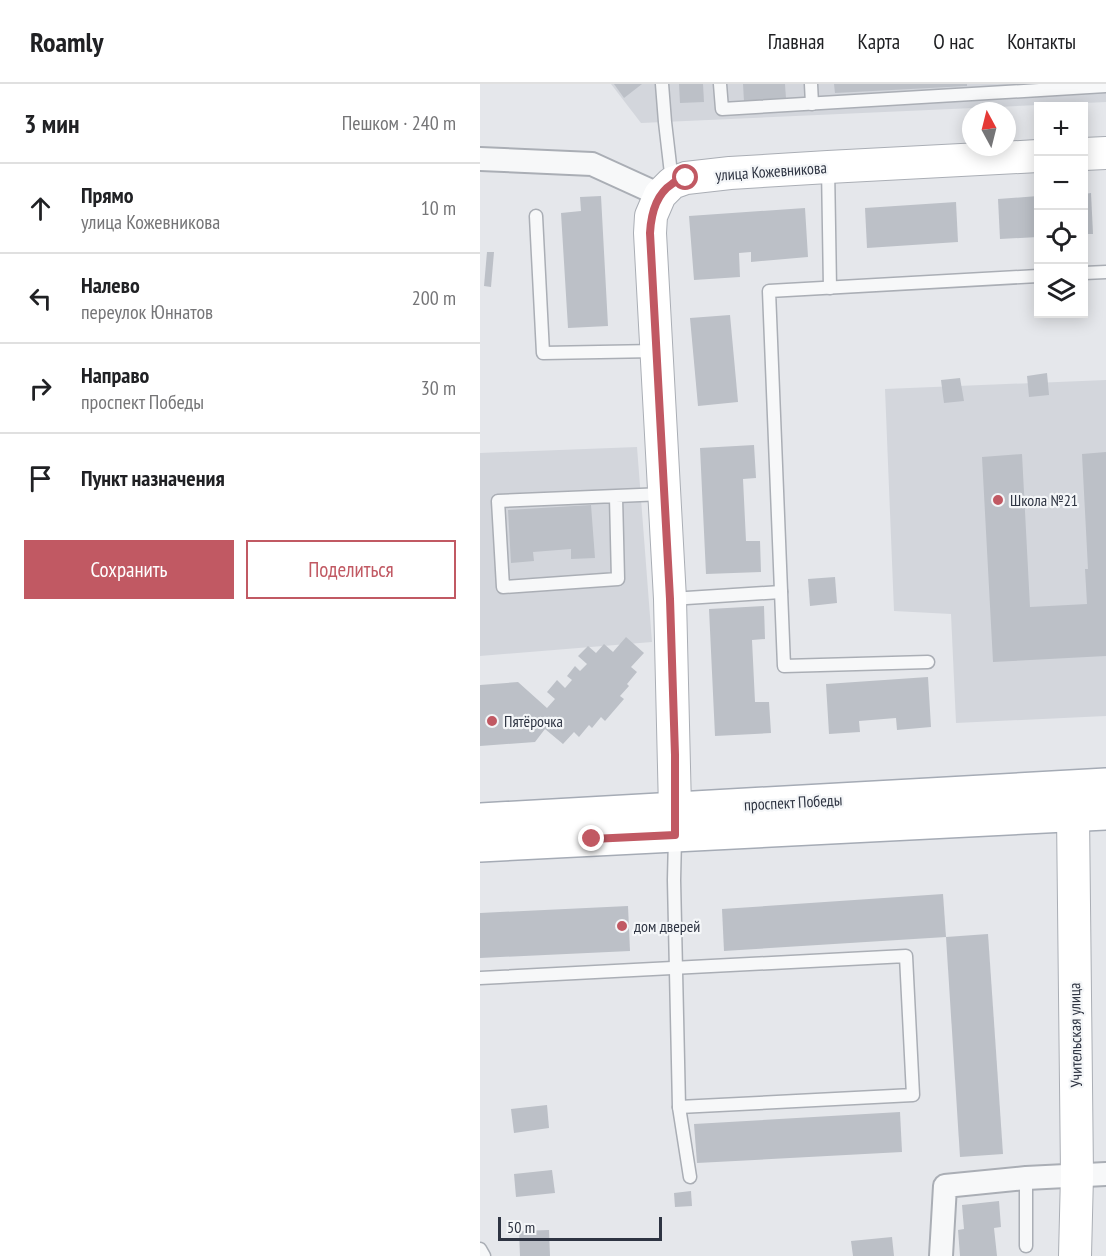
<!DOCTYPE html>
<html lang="ru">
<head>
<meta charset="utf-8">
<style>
  body { margin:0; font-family:"PT Sans Narrow",sans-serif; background:#f2f2f2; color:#202124 }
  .controls { position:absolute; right:18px; top:18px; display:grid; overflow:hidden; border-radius:0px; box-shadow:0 3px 15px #0003 }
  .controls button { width:54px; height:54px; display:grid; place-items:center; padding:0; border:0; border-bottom:2px solid #e0e0e0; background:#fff; color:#202124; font:30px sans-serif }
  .compass { position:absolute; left:482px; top:18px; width:54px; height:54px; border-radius:50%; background:#fff; box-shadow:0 3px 15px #0003; rotate:353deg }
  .scale { position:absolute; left:18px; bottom:15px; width:164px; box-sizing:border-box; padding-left:6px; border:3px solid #2e3442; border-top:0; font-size:16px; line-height:21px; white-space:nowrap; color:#2e3442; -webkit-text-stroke:4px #f4f6f8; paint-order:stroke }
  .stop { position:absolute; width:18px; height:18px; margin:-14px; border:4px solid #c15963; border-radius:50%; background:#fff }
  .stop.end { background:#c15963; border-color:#fff; box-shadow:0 2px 6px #0008 }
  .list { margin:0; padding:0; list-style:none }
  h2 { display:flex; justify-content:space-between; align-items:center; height:78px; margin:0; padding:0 24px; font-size:26px }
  h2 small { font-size:20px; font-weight:400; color:#757577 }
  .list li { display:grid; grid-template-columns:39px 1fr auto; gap:18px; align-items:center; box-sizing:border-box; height:90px; padding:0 24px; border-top:2px solid #e0e0e0 }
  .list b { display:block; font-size:22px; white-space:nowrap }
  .list p { margin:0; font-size:20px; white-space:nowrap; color:#757577 }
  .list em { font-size:20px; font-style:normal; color:#757577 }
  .actions { display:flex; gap:12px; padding:18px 24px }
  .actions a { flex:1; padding:14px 0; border:2px solid #c15963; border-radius:0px; text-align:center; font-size:21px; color:#c15963 }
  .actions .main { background:#c15963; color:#fff }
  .icon { flex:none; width:33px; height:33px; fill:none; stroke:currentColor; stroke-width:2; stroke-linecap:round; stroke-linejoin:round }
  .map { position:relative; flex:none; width:626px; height:1172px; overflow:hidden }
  header { display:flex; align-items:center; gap:36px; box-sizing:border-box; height:84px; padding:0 30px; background:#fff; border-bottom:2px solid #e0e0e0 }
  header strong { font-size:28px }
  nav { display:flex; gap:33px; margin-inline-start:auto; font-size:21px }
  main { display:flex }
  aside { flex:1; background:#fff }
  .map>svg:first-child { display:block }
  .built { fill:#d3d6dc }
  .building { fill:#bcc0c7 }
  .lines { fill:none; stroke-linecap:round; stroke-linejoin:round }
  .lane-casing { stroke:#aaaeb5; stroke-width:15 }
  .street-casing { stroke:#aaaeb5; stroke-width:26 }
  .secondary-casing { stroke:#aaaeb5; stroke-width:34 }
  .primary-casing { stroke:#a5abb5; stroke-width:36 }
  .lane { stroke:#f7f8f9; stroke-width:12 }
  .street { stroke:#f7f8f9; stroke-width:22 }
  .secondary { stroke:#fff; stroke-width:32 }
  .primary { stroke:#fff; stroke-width:33 }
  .route { stroke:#c15963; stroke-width:8 }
  .poi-dot { fill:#c15963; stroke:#f4f6f8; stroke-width:2 }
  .labels { text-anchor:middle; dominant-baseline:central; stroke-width:4.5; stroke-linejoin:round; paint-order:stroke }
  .street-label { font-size:16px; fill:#2e3442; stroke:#f4f6f8 }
  .poi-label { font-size:16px; fill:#2e3442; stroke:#f4f6f8; text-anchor:start }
</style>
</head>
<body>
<header>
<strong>Roamly</strong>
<nav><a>Главная</a><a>Карта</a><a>О нас</a><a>Контакты</a></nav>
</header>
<main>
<aside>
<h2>3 мин<small>Пешком · 240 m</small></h2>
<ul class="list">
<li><svg class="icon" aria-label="ahead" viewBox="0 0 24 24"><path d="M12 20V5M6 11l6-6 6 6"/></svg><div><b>Прямо</b><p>улица Кожевникова</p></div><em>10 m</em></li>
<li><svg class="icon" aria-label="left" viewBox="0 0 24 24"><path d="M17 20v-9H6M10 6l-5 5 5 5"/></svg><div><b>Налево</b><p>переулок Юннатов</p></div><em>200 m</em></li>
<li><svg class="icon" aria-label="right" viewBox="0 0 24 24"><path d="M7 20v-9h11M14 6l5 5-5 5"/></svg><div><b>Направо</b><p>проспект Победы</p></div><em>30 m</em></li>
<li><svg class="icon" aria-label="arrive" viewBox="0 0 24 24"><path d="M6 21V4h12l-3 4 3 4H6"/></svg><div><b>Пункт назначения</b></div></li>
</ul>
<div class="actions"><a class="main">Сохранить</a><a>Поделиться</a></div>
</aside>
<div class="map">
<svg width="626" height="1172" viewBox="0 0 626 1172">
  <rect width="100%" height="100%" fill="#e5e7eb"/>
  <g class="built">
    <polygon points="131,0 626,0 626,18 161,39"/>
    <polygon points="626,296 626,632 476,639 471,530 414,527 405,305"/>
    <polygon points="157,363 172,558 0,572 0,369"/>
  </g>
  <g class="building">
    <polygon points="134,0 162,0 144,14"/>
    <polygon points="199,0 223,0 224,18 200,19"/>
    <polygon points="263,0 305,0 306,15 264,17"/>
    <polygon points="354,0 487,0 487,2 355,9"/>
    <polygon points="611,109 613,150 604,150 604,110"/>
    <polygon points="121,112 128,242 88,244 81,129 101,127 100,113"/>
    <polygon points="558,112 558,153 520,155 518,115"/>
    <polygon points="476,118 478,158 387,164 385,124"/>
    <polygon points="325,124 328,173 271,178 271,168 259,169 260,193 214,196 209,132"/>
    <polygon points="7,168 14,168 11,203 4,202"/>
    <polygon points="250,231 258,318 218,322 210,234"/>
    <polygon points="567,289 569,311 549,313 547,292"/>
    <polygon points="480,294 484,317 464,319 461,296"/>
    <polygon points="274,361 276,394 263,395 266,457 280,457 281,488 226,490 220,364"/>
    <polygon points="626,368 626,572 513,578 502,373 542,370 550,523 607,520 605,485 608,485 602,370"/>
    <polygon points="111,421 115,474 91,475 91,465 53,468 54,477 31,479 28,426"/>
    <polygon points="355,493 357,519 330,522 328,495"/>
    <polygon points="284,522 285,555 272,556 275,618 289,618 291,649 235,652 229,525"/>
    <polygon points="146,553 164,569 151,583 157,588 147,600 149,602 140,612 144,615 125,637 121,633 112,644 109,641 99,653 94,648 83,660 65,645 55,658 0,662 0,601 38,598 67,624 75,615 67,608 77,596 85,604 92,596 87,592 95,582 100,587 107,580 98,572 108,562 116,569 124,560 133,568"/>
    <polygon points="448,593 451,643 417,646 416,634 379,637 380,648 349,650 346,600"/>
    <polygon points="463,810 466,853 244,867 242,825"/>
    <polygon points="148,822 150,867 0,874 0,829"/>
    <polygon points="508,850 523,1070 480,1073 466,853"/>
    <polygon points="67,1021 69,1044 34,1049 31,1025"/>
    <polygon points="420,1028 422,1068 217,1079 214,1040"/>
    <polygon points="72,1086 75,1109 36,1113 34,1090"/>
    <polygon points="211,1107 212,1122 195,1123 194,1109"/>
    <polygon points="519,1117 521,1143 514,1144 517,1172 480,1172 478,1146 484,1145 482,1121"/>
    <polygon points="69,1146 70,1172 40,1172 39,1147"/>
    <polygon points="412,1153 414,1172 373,1172 371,1157"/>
  </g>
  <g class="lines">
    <g class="lane-casing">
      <g id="lane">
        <polyline points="182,0 185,38 192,98"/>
        <polyline points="240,0 242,25 626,2"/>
        <polyline points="331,0 332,20"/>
        <polyline points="348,83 350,204"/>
        <polyline points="56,132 63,269 176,267"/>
        <polyline points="604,189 626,188"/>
        <polyline points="136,413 138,495 23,503 18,417 184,410"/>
        <polyline points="191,515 301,508"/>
        <polyline points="448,578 304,582 289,207 558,192"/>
        <polyline points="195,753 194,796 199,1023 210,1093"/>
        <polyline points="0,894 426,872 433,1011 199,1023"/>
        <polyline points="546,1162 546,1094"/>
        <polyline points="0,1165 4,1172"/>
      </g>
    </g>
    <g class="street-casing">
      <g id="street">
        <polyline points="0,75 112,80 180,111"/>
        <polyline points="461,1172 465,1102 546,1094 626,1090"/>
      </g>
    </g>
    <g class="secondary-casing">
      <g id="secondary">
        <polyline points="604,70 626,69"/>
        <polyline points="195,725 190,515 170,149 171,132 180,111 192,99 206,94 250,89 348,83 558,72"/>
        <polyline points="593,730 597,1091 595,1172"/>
      </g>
    </g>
    <g class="primary-casing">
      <g id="primary">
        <polyline points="0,736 626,701"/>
        <polyline points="0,761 626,729"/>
      </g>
    </g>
    <use href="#lane" class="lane"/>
    <use href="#street" class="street"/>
    <use href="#secondary" class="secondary"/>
    <use href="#primary" class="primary"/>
  </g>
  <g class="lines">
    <path class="route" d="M 112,755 L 195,751 L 195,671 L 190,515 L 170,149 C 171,131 175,111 192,100 C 195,97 201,96 206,94"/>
  </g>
  <g class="poi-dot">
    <circle cx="518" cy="416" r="6"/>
    <circle cx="12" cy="637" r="6"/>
    <circle cx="142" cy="842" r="6"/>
  </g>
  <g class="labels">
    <g class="street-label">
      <text transform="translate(291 87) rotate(-4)">улица Кожевникова</text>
      <text transform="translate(313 718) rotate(-3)">проспект Победы</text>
      <text transform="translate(595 951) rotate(-91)">Учительская улица</text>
    </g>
    <g class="poi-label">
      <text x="530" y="416">Школа №21</text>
      <text x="24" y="637">Пятёрочка</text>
      <text x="154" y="842">дом дверей</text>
    </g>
  </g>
</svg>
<div class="controls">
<button>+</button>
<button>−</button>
<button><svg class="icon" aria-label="locate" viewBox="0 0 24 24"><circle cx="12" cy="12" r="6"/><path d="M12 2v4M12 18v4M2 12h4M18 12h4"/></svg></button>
<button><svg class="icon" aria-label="layers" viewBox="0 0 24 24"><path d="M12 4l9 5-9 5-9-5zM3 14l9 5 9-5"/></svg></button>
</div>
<svg class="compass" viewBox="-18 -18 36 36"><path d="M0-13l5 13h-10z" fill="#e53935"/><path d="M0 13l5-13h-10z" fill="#757577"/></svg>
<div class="scale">50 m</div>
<div class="stop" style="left:206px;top:94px"></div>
<div class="stop end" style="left:112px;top:755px"></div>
</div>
</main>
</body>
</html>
